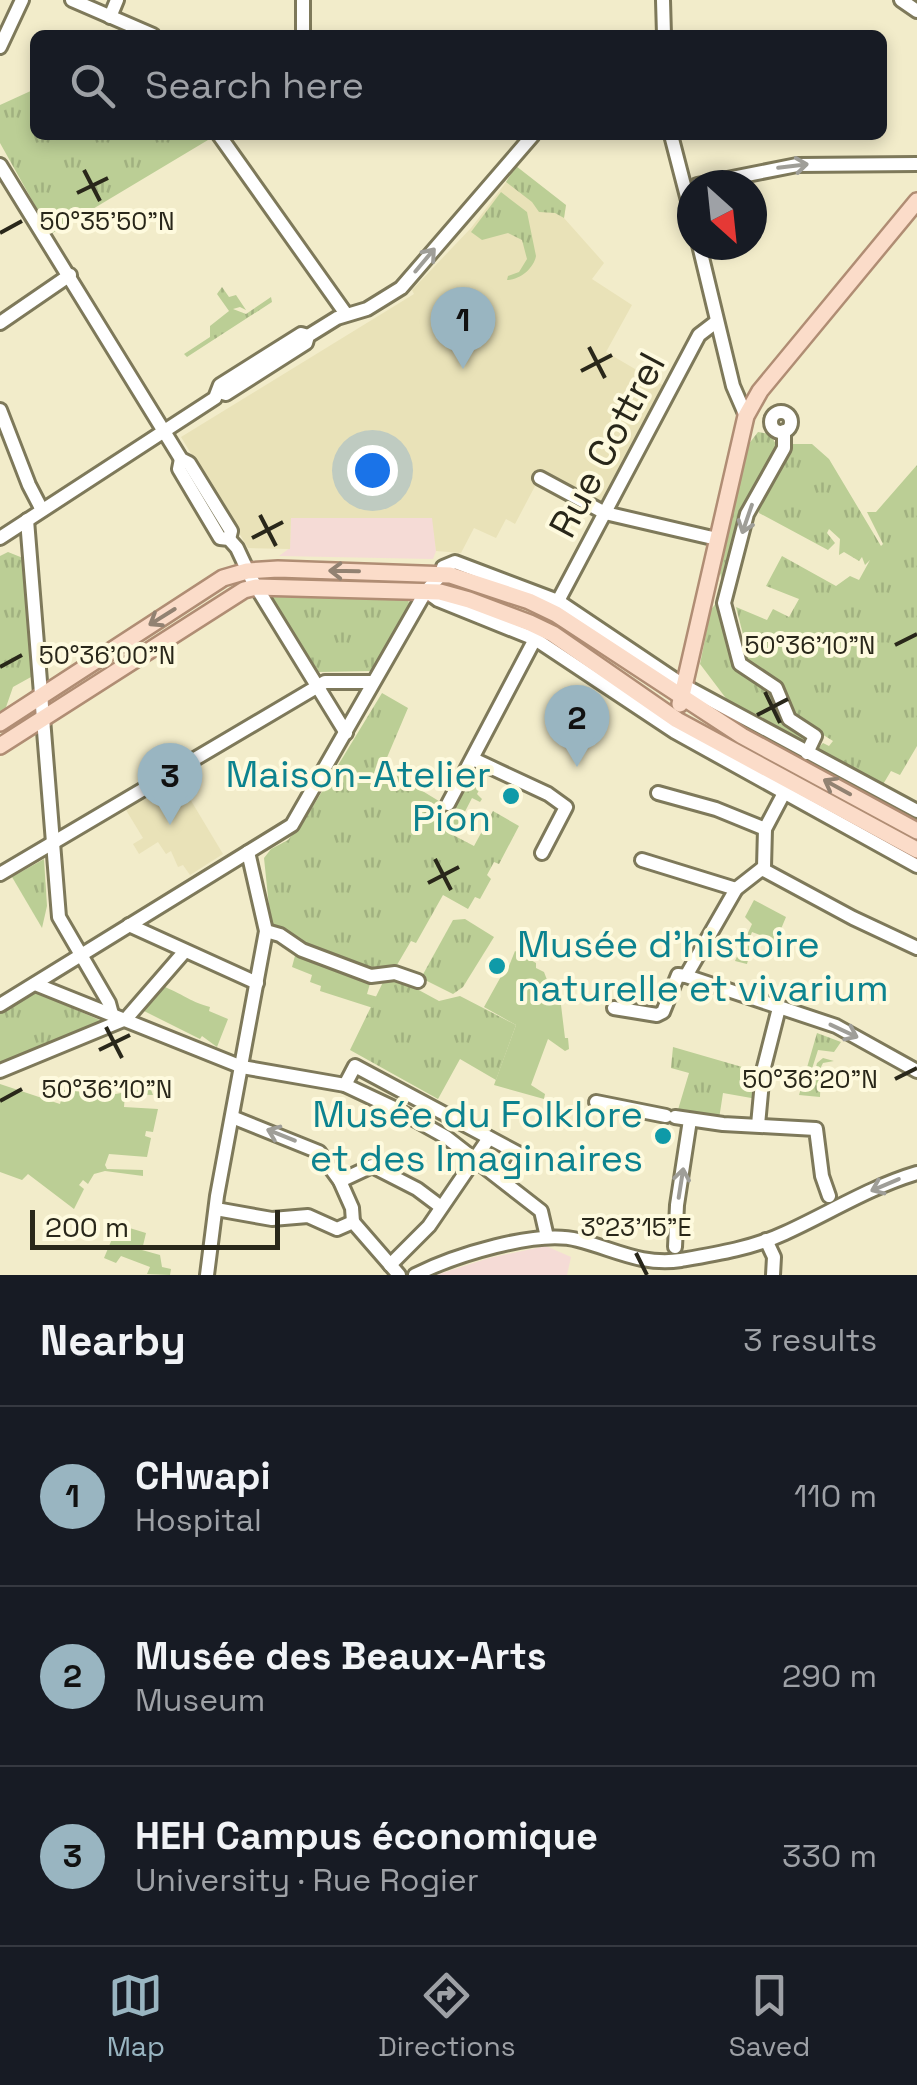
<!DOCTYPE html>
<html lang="en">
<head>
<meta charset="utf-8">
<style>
  body { margin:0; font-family:"Space Grotesk",sans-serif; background:#20242c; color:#f1f3f6 }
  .compass { position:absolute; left:677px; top:170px; width:90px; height:90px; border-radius:50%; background:#171b24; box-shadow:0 5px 15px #0003; rotate:153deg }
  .scale { position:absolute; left:30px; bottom:25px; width:250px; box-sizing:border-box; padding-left:10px; border:5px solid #29271a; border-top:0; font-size:28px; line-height:35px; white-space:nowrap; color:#29271a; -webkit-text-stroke:8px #fefade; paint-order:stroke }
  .you { position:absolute; left:372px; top:470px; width:35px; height:35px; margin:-25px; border:8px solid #fff; border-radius:50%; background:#1a73e8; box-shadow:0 0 0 15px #1a73e833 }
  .badge { display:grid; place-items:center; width:65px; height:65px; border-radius:50%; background:#99b5c1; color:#111; font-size:32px; font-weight:700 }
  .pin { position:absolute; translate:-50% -82px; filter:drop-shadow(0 2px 5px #0008) }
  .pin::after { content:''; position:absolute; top:52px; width:35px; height:30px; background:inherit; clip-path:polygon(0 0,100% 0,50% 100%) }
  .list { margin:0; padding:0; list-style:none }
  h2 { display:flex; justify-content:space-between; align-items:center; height:130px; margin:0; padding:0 40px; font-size:42px }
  h2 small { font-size:32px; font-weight:400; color:#9ea1a6 }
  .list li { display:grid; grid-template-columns:65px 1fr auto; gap:30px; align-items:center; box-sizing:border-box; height:180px; padding:0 40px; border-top:2px solid #363941 }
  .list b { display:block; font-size:38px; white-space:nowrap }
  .list p { margin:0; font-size:32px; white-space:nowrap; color:#9ea1a6 }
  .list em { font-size:32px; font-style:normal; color:#9ea1a6 }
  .icon { flex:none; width:55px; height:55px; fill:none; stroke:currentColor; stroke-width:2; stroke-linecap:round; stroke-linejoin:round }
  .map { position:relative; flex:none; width:917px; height:1275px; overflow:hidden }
  .search { position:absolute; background:#171b24; box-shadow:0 5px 15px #0003; left:30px; right:30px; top:30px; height:110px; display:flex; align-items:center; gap:25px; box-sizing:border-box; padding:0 35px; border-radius:15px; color:#9ea1a6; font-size:38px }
  .sheet { height:670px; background:#171b24 }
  nav { display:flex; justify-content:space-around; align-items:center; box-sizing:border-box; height:140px; border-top:2px solid #363941; background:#171b24; font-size:28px; color:#9ea1a6 }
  nav a { display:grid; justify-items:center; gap:5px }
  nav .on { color:#99b5c1 }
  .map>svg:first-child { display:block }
  .commercial { fill:#f5dbd6 }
  .built { fill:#e9e2b8 }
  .grass { fill:url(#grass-tufts) }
  .garden { fill:#bbce95 }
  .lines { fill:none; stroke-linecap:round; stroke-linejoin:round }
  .minor-casing { stroke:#7e795a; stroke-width:18 }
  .major-casing { stroke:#b08d74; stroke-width:20 }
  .minor { stroke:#fff; stroke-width:12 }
  .major { stroke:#fbdcc9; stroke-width:15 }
  .oneway { stroke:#9f9e98 }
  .oneway2 { stroke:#928272 }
  .ticks { fill:none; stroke:#29271a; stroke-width:4 }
  .culture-dot { fill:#0f9aa8; stroke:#fefade; stroke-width:4 }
  .labels { text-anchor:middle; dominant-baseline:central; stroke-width:8; stroke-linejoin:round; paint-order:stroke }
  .street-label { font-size:38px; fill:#29271a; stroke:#fefade }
  .culture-label { font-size:38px; fill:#0d838f; stroke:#fefade; text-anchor:end }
  .ticks-label { font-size:25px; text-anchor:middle; fill:#29271a; stroke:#fefade; stroke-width:8; stroke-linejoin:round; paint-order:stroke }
</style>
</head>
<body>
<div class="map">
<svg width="917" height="1275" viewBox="0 0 917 1275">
  <defs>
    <pattern id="grass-tufts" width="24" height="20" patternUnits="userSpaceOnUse" patternTransform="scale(2.5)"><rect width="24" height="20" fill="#bbce95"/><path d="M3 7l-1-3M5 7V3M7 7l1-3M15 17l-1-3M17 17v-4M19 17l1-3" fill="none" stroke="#a1b180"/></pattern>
  </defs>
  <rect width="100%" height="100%" fill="#f2ecca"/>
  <g class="commercial">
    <polygon points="291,518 433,518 436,551 433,559 279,556 290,548"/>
    <polygon points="546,1246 571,1257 567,1275 436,1275 489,1258"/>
  </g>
  <g class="built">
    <polygon points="507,181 566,205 564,218 604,263 592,279 632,305 606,352 664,386 603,505 543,471 515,524 506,519 496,538 474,528 461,553 436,551 432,518 291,518 290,549 248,548 181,437 414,294 412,290 471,228"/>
    <polygon points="178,779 223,854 190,875 183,865 178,867 171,851 166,854 158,842 139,854 133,844 143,838 126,810"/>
  </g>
  <g class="grass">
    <polygon points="35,89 35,135 213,137 51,234 0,143 0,105"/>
    <polygon points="516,166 566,205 564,218 555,213 539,212 532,202 506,182"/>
    <path d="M 501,192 L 527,212 L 536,256 C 534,268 520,280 507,280 L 508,276 L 519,272 L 527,259 L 522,240 L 508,233 L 482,240 L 471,232 Z"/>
    <polygon points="222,287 229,297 236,295 246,310 240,307 233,309 246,314 271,297 272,302 187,357 184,354 210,337 210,326 229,311 217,294"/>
    <path d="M 758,432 L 770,434 L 777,446 L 746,508 L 722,604 L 732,653 L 772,690 L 804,734 L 802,741 L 728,701 L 700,664 L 711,609 C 720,601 724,584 720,573 L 748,445 Z"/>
    <polygon points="792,444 812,444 829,459 881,546 883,544 867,512 876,512 917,465 917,746 900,775 891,771 882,786 817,749 823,743 829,746 833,741 793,716 784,692 747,666 740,653 747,650 736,607 767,620 773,609 789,617 799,599 766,586 782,556 836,586 850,576 859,580 870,560 865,565 862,557 859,561 844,552 839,555 840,539 829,529 827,533 835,543 828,550 759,513 758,507"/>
    <polygon points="8,552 23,558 27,569 33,661 31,677 13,687 5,710 0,714 0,556"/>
    <polygon points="268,594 403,594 408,599 410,609 372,671 319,672"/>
    <polygon points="382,693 408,708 383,767 452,809 477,765 489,771 477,794 482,799 480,802 472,798 453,835 474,846 493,811 519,826 499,864 494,862 487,875 491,879 480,899 475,897 468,909 443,895 416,943 411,941 394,970 379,976 308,951 271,926 264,858 271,849 288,840 304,821"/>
    <polygon points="44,859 47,906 42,928 12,877"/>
    <polygon points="465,919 494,937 463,987 453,994 421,978 453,920"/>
    <polygon points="385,978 404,982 439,1001 460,996 516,1025 496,1080 460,1059 438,1099 350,1050"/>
    <polygon points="33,991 104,1022 0,1063 0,1012"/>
    <polygon points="817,1033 841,1042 834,1052 818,1050 810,1075 814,1075 817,1063 823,1058 834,1061 823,1063 821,1067 820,1097 799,1095"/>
    <polygon points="673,1047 749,1069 749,1079 757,1081 757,1099 723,1093 719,1119 677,1113 689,1073 671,1068"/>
  </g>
  <g class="garden">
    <path d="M 754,900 L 786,917 L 776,941 L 752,932 C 747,943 751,952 747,964 L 735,961 L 752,924 L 745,917 Z"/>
    <polygon points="515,951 536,963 536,968 544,972 552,993 548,1003 561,1005 565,1038 568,1038 569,1049 565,1051 548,1039 531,1085 545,1094 544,1099 494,1085 516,1025 484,1007 504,971 507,971"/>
    <polygon points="296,952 339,971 371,980 367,994 378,997 373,1008 320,991 321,986 310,982 312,975 292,967"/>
    <path d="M 165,987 C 186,996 191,1002 210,1007 L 209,1011 L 228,1019 L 217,1047 L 202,1036 L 200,1039 L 144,1011 Z"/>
    <polygon points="0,1084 60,1104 64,1090 111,1095 150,1087 153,1095 125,1094 124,1107 158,1109 153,1132 146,1131 145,1136 151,1138 147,1157 109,1154 105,1165 107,1169 143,1170 143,1176 105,1171 94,1174 88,1184 83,1180 79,1185 84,1189 74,1209 28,1174 22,1180 0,1172"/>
    <polygon points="123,1226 146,1233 142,1250 160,1255 162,1267 171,1269 170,1275 147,1274 150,1267 121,1256 116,1263 104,1258 112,1239"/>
  </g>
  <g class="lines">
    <g class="minor-casing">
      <g id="minor">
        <polyline points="72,0 153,35"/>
        <polyline points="663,0 664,35"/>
        <polyline points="901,0 917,11"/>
        <polyline points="110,17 117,0"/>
        <polyline points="303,35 303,0"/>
        <polyline points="0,47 22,0"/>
        <polyline points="219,135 346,314"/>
        <polyline points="671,135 692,216"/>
        <polyline points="0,165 181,459 189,463 231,531 229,539"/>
        <polyline points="697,185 797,165 917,164"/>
        <polyline points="699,245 733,386 746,416"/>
        <polyline points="0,323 70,275"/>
        <polyline points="219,392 226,394 306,343 308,336 337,318 367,309 401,288 533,135"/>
        <polyline points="0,410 29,485 42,510"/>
        <circle cx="781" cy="422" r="10"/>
        <polyline points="784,431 784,448 747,514 724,603 740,664 776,688 789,719 815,736 807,753"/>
        <polyline points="181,459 179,469 220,538 229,539 237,548 252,580 346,733"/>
        <polyline points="540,478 605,513 717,539"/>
        <polyline points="27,520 59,917 109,1003 112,1014"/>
        <polyline points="0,538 215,398 220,385 301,334 308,336"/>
        <polyline points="426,591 438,600 535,639 675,732 917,866"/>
        <polyline points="558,601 699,335 716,322"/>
        <polyline points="473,759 548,794 566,807 542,853"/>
        <polyline points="658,793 716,809 765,829"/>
        <polyline points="448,804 535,639"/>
        <polyline points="642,860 736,889"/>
        <polyline points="762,869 853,918 917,948"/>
        <polyline points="0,874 325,682 373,682"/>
        <polyline points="129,925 257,983"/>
        <polyline points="266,931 280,935 302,950 371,976 395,973 418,981"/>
        <polyline points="686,976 736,889 764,867 765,829 784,793"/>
        <polyline points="35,984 242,1067 345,1085 396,1109 446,1137 541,1211 547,1237"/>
        <polyline points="0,1005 292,825 426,591 442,574 443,567 455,562 558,601 683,685 917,811"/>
        <polyline points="614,1008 657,1015 663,1012 678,975 686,976 836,1026 917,1071"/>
        <polyline points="0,1071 126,1019 185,951"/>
        <polyline points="345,1085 355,1066 527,1158"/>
        <polyline points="596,1102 666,1116"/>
        <polyline points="232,1117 319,1152 340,1181 352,1208 353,1222"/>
        <polyline points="675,1117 723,1124 816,1129 822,1176 829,1196"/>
        <polyline points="758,1125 763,1071 779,1008"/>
        <polyline points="340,1181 372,1166 417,1189 441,1207"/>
        <polyline points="507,1183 522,1156"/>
        <polyline points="216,1209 272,1219 308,1216 337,1229 353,1222"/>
        <polyline points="353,1222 399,1275"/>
        <polyline points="766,1240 774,1257 773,1275"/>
        <polyline points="675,1247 677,1205 690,1120"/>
        <polyline points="390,1265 429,1226 489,1138"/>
        <polyline points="207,1275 217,1196 266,931 248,852"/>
        <path d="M 415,1275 C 453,1256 537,1229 578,1240 C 614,1249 642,1266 681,1260 C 716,1254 753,1248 785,1233 C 829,1213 870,1187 917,1173"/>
      </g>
    </g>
    <g class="major-casing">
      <g id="major">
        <polyline points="680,704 746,416 760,391 917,201"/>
        <polyline points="0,723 223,578 247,571 278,569 450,575 529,601 556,614 742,736 917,831"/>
        <polyline points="0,746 244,590 256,587 440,592 469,600 530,623 553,634 677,720 917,850"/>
      </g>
    </g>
    <use href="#minor" class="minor"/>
    <use href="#major" class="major"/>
  </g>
  <defs><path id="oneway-shaft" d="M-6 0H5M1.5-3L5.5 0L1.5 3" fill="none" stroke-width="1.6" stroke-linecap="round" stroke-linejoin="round" transform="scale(2.5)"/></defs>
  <g class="oneway">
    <use href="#oneway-shaft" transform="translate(793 166) rotate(-7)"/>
    <use href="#oneway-shaft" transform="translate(425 260) rotate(-50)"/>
    <use href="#oneway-shaft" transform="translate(747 519) rotate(109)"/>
    <use href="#oneway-shaft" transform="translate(844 1031) rotate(25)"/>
    <use href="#oneway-shaft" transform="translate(281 1135) rotate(-158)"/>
    <use href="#oneway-shaft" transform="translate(681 1183) rotate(-81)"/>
    <use href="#oneway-shaft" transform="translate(885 1185) rotate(157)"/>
  </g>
  <g class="oneway2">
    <use href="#oneway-shaft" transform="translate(344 571) rotate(-179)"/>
    <use href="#oneway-shaft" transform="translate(162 617) rotate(148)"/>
    <use href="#oneway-shaft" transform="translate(837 787) rotate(-151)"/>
  </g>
  <path class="ticks" d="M 84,170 L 100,201M 77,193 L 108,178M 0,233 L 22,221M 589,347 L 605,378M 581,371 L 612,355M 260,515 L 276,546M 252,538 L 283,522M 895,645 L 917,634M 0,667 L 22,655M 765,692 L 780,723M 757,715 L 788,699M 435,859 L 451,890M 428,883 L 459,867M 106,1027 L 122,1058M 99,1050 L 130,1035M 895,1079 L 917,1068M 0,1101 L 22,1089M 636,1253 L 647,1275"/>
  <g class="culture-dot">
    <circle cx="511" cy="796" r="10"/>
    <circle cx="497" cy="966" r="10"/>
    <circle cx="663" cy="1136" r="10"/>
  </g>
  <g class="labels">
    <g class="street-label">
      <text transform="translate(607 445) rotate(-62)">Rue Cottrel</text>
    </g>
    <g class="culture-label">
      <text x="491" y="774">Maison-Atelier<tspan x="491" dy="44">Pion</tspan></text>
      <text x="517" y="944" text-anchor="start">Musée d'histoire<tspan x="517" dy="44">naturelle et vivarium</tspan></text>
      <text x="643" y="1114">Musée du Folklore<tspan x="643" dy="44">et des Imaginaires</tspan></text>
    </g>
  </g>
  <g class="ticks-label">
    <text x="107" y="230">50°35'50"N</text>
    <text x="810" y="654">50°36'10"N</text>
    <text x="107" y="664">50°36'00"N</text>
    <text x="810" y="1088">50°36'20"N</text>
    <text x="107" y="1098">50°36'10"N</text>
    <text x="636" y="1236">3°23'15"E</text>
  </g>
</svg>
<svg class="compass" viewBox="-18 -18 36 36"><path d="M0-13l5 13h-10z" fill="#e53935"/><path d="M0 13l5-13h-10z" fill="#9ea1a6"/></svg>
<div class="scale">200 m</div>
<div class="you"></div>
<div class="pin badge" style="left:463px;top:369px">1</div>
<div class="pin badge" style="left:577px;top:767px">2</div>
<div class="pin badge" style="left:170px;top:825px">3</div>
<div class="search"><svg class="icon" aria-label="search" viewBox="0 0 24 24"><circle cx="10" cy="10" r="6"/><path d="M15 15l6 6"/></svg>Search here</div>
</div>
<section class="sheet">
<h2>Nearby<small>3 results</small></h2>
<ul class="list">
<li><span class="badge">1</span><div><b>CHwapi</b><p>Hospital</p></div><em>110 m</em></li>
<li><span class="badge">2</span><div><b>Musée des Beaux-Arts</b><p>Museum</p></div><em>290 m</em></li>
<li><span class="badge">3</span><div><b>HEH Campus économique</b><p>University · Rue Rogier</p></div><em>330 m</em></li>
</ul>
</section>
<nav>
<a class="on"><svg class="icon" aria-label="map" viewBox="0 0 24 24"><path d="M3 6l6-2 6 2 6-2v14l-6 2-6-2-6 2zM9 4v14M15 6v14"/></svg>Map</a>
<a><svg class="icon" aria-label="directions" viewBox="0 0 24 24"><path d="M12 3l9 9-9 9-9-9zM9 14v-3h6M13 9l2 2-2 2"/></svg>Directions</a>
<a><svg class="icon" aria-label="saved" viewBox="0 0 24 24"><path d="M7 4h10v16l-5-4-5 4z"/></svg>Saved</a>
</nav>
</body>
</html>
